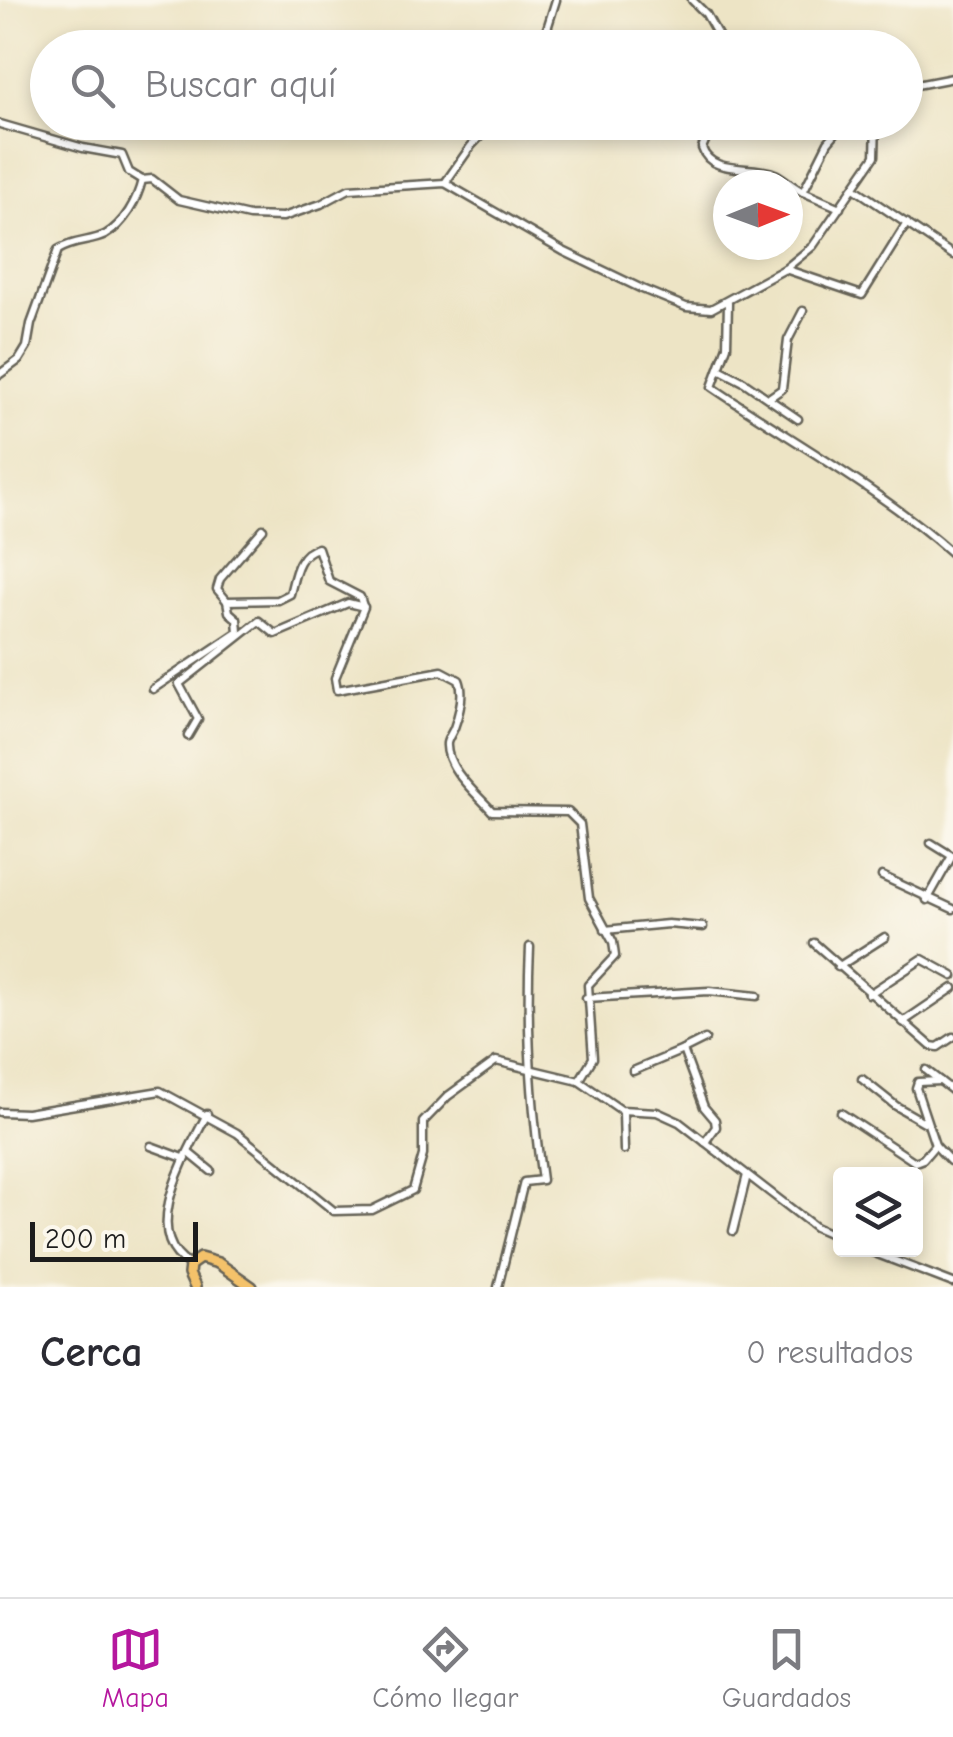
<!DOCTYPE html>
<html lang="es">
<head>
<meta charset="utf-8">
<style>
  body { margin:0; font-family:"Comic Neue",sans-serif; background:#f2f2f3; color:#2b2b33 }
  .controls { position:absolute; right:30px; bottom:30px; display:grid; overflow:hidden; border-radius:10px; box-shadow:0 5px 15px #0003 }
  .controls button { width:90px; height:90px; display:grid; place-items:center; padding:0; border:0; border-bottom:2px solid #e1e1e2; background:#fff; color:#2b2b33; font:50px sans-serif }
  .compass { position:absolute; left:713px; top:170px; width:90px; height:90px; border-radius:50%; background:#fff; box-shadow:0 5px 15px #0003; rotate:89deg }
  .scale { position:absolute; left:30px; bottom:25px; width:168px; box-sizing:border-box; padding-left:10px; border:5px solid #1c1c1c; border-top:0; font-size:28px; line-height:35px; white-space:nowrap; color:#1c1c1c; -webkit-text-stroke:8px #fbf7ec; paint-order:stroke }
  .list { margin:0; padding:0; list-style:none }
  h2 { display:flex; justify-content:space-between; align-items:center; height:130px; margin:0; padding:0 40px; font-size:42px }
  h2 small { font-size:32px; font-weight:400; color:#7c7c81 }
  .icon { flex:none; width:55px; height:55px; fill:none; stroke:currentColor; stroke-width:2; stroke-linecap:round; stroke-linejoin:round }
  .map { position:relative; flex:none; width:953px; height:1287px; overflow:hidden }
  .search { position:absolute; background:#fff; box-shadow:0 5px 15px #0003; left:30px; right:30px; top:30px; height:110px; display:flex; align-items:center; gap:25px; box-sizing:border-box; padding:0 35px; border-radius:55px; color:#7c7c81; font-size:38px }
  .sheet { height:310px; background:#fff }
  nav { display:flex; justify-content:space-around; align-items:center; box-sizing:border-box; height:140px; border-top:2px solid #e1e1e2; background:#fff; font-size:28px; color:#7c7c81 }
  nav a { display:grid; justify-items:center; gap:5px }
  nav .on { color:#b5179e }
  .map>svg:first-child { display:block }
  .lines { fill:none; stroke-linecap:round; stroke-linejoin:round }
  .minor-casing { stroke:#656257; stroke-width:11 }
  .major-casing { stroke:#656257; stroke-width:14 }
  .minor { stroke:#fff; stroke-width:6 }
  .major { stroke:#f4c26a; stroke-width:9 }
</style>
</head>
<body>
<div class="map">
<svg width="953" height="1287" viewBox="0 0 953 1287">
  <rect width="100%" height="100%" fill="#fbf7ec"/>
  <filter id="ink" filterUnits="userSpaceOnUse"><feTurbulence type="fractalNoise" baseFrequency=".01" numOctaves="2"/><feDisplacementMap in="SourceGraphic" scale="20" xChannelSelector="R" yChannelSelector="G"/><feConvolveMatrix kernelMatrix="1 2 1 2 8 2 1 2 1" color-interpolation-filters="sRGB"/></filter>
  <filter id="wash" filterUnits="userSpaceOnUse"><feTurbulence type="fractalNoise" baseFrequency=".0048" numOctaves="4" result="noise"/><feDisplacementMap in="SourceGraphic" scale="40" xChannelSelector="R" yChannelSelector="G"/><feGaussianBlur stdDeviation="2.25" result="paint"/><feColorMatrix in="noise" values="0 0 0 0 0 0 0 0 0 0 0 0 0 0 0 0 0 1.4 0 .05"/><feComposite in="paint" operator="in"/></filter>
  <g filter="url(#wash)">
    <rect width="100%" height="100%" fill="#ede4c5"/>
  </g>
  <g filter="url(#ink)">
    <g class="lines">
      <g class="minor-casing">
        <g id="minor">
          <polyline points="692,0 706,14 725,48"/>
          <polyline points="541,48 556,0"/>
          <polyline points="906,87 953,78"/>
          <path d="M 713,122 L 702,148 C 711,176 752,164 775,174 C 785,179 793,187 803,192"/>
          <polyline points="0,124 83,148 122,155 129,172 142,180 152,179 179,200 249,216 283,217 321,204 349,189 445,183 563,251 642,289 686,307 711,309 785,269 813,246 875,156 876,122"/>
          <polyline points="445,183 471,146 494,122"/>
          <polyline points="854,188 953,255"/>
          <polyline points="840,208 803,192 828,142 845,122"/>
          <polyline points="785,269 862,295 907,223"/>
          <path d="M 728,303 L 727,346 L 712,387 C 793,442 880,489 953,554"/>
          <polyline points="719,369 744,382 798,419"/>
          <path d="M 0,374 L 19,360 L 27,347 L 31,324 L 58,250 C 74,240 91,242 105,235 C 124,224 137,201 142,180"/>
          <polyline points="769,398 782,389 788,340 803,311"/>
          <polyline points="227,601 217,589 220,579 263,529"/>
          <path d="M 153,689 L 238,632 L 237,619 L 229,612 L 227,601 L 278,600 L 290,594 C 295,575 297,553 318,548 L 329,581 L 360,597 L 363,606"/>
          <path d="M 188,736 L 198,719 L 179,684 L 259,621 L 275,634 L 348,603 L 364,607 L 335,678 L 337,690 L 442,671 L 459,680 C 465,694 459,714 454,728 C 452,733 448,738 447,743 C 445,768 477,794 492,811 L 568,812 L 580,824 L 589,898 L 613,942 L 615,956 L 588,985 L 593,1058 L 579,1081"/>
          <polyline points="882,876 953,909"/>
          <polyline points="927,900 952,856 931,843"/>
          <polyline points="605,930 668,924 703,927"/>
          <polyline points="814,943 931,1046 938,1047 953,1037"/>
          <polyline points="838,967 885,937"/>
          <polyline points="869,994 922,959 953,976"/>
          <polyline points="586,998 709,991 757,996"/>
          <polyline points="903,1022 953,988"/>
          <polyline points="926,1070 953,1091"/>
          <polyline points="633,1071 683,1050"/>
          <polyline points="862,1079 896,1106 924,1122"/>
          <polyline points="940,1081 918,1082 916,1088 935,1145 950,1161"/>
          <polyline points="0,1112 27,1113 160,1091 237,1133 334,1211 372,1210 413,1190 423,1155 423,1122 448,1096 496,1061 579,1081 621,1110 657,1112 679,1122 815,1227 840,1238"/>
          <polyline points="623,1112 624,1150"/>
          <polyline points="841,1113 915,1162 923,1159 935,1145"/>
          <polyline points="705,1142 716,1127 715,1120 704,1107 683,1050 705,1039"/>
          <polyline points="151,1146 186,1159"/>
          <polyline points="189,1153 211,1171"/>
          <polyline points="733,1231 747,1175"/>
          <polyline points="867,1250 953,1283"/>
          <path d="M 190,1265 C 137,1234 188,1153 207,1114"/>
          <path d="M 498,1287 L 524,1182 L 542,1180 C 531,1102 526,1025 530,947"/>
        </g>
      </g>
      <g class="major-casing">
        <polyline id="major" points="195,1287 189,1274 190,1265 200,1258 218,1263 252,1287"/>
      </g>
      <use href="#minor" class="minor"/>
      <use href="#major" class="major"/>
    </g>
  </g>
</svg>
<div class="controls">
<button><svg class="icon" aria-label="layers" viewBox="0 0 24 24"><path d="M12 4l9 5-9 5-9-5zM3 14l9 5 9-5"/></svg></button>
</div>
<svg class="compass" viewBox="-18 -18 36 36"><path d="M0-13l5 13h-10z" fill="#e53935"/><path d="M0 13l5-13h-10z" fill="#7c7c81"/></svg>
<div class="scale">200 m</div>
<div class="search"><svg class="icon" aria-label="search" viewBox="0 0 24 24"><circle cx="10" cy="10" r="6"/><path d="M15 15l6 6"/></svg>Buscar aquí</div>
</div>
<section class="sheet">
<h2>Cerca<small>0 resultados</small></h2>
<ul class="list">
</ul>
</section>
<nav>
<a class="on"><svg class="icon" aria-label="map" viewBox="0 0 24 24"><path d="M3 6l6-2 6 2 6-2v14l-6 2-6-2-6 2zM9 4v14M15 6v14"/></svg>Mapa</a>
<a><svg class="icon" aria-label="directions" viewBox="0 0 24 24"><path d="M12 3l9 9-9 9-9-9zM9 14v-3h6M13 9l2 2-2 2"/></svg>Cómo llegar</a>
<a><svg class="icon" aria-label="saved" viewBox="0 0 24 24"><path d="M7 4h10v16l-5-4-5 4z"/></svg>Guardados</a>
</nav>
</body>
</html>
